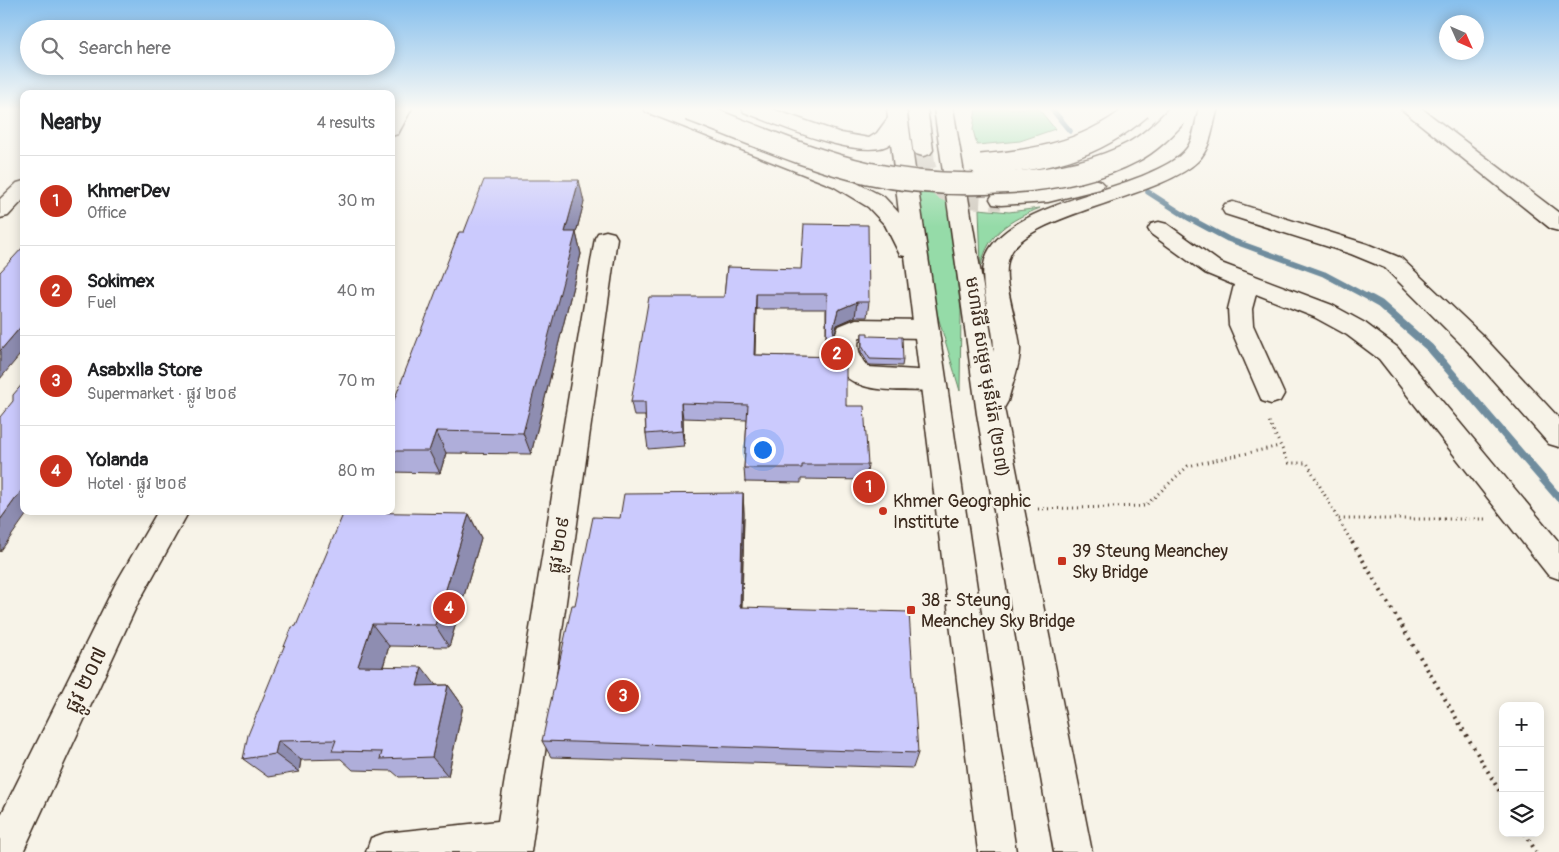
<!DOCTYPE html>
<html lang="en">
<head>
<meta charset="utf-8">
<style>
  body { margin:0; font-family:Pangolin,"Noto Sans Khmer",sans-serif; background:#f2f2f2; color:#202124 }
  .controls { position:absolute; right:15px; bottom:15px; display:grid; overflow:hidden; border-radius:10px; box-shadow:0 2px 12px #0003 }
  .controls button { width:45px; height:45px; display:grid; place-items:center; padding:0; border:0; border-bottom:1px solid #e0e0e0; background:#fff; color:#202124; font:25px sans-serif }
  .compass { position:absolute; left:1439px; top:15px; width:45px; height:45px; border-radius:50%; background:#fff; box-shadow:0 2px 12px #0003; rotate:135deg }
  .you { position:absolute; left:762px; top:449px; width:18px; height:18px; margin:-12px; border:4px solid #fff; border-radius:50%; background:#1a73e8; box-shadow:0 0 0 8px #1a73e833 }
  .badge { display:grid; place-items:center; width:32px; height:32px; border-radius:50%; background:#c8321e; color:#fff; font-size:16px; font-weight:700 }
  .pin { position:absolute; translate:-50% -50%; border:2px solid #fff; box-shadow:0 1px 5px #0006 }
  .list { margin:0; padding:0; list-style:none }
  h2 { display:flex; justify-content:space-between; align-items:center; height:65px; margin:0; padding:0 20px; font-size:21px }
  h2 small { font-size:16px; font-weight:400; color:#757577 }
  .list li { display:grid; grid-template-columns:32px 1fr auto; gap:15px; align-items:center; box-sizing:border-box; height:90px; padding:0 20px; border-top:1px solid #e0e0e0 }
  .list b { display:block; font-size:19px; white-space:nowrap }
  .list p { margin:0; font-size:16px; white-space:nowrap; color:#757577 }
  .list em { font-size:16px; font-style:normal; color:#757577 }
  .icon { flex:none; width:28px; height:28px; fill:none; stroke:currentColor; stroke-width:2; stroke-linecap:round; stroke-linejoin:round }
  .map { position:relative; flex:none; width:1559px; height:852px; overflow:hidden }
  .search { position:absolute; background:#fff; box-shadow:0 2px 12px #0003; left:20px; top:20px; width:375px; height:55px; display:flex; align-items:center; gap:12px; box-sizing:border-box; padding:0 18px; border-radius:28px; color:#757577; font-size:19px }
  .panel { position:absolute; background:#fff; box-shadow:0 2px 12px #0003; left:20px; top:90px; width:375px; height:425px; border-radius:10px }
  .map>svg:first-child { display:block }
  .green { fill:#95dba8; stroke:#688263 }
  .lines { fill:none; stroke-linecap:round; stroke-linejoin:round }
  .stream-far1 { stroke:#708d9e; stroke-width:5.5 }
  .stream { stroke:#708d9e; stroke-width:8 }
  .major-tunnel { stroke:#d1cbc0; stroke-width:21; stroke-dasharray:21 11; stroke-linecap:butt }
  .minor-casing { stroke:#3b2a1e; stroke-width:3 }
  .major-casing { stroke:#3b2a1e; stroke-width:3 }
  .path-far1 { stroke:#3b2a1e; stroke-width:3; stroke-dasharray:1 4; stroke-linecap:butt }
  .path { stroke:#3b2a1e; stroke-width:4; stroke-dasharray:2 5; stroke-linecap:butt }
  .minor { fill:#f7f3e8; fill-rule:evenodd }
  .major { fill:#f7f3e8; fill-rule:evenodd }
  .major-bridge-casing { stroke:#3b2a1e; stroke-width:24; stroke-linecap:butt }
  .major-bridge { stroke:#f7f3e8; stroke-width:21 }
  .wall { fill:#afaeda; stroke:#3b2a1e; fill-rule:evenodd }
  .shaded-wall { fill:#8e8db1; stroke:#3b2a1e }
  .building { fill:#cbcafd; stroke:#3b2a1e }
  .poi-dot { fill:#c8321e; stroke:#f7f3e8; stroke-width:2 }
  .labels { text-anchor:middle; dominant-baseline:central; stroke-width:5; stroke-linejoin:round; paint-order:stroke }
  .street-label { font-size:18px; fill:#3b2a1e; stroke:#f7f3e8 }
  .poi-label { font-size:18px; fill:#3b2a1e; stroke:#f7f3e8; text-anchor:start }
  .near-street-label { font-size:21px; fill:#3b2a1e; stroke:#f7f3e8 }
</style>
</head>
<body>
<div class="map">
<svg width="1559" height="852" viewBox="0 0 1559 852">
  <rect width="100%" height="100%" fill="#f7f3e8"/>
  <filter id="ink" filterUnits="userSpaceOnUse"><feTurbulence type="fractalNoise" baseFrequency=".02" numOctaves="2"/><feDisplacementMap in="SourceGraphic" scale="10" xChannelSelector="R" yChannelSelector="G"/><feConvolveMatrix kernelMatrix="1 2 1 2 8 2 1 2 1" color-interpolation-filters="sRGB"/></filter>
  <g filter="url(#ink)">
    <g class="green">
      <polygon points="976,108 1038,108 1055,129 1020,141 977,145 973,130"/>
      <polygon points="916,184 948,199 961,311 960,391 936,310"/>
      <path d="M 1040,208 C 1009,221 989,232 981,265 L 979,209 L 1009,212 Z"/>
    </g>
    <g class="lines">
      <g class="stream-far1">
        <polyline points="1051,108 1070,131"/>
        <polyline points="1148,192 1187,217 1228,239 1324,274 1373,300"/>
      </g>
      <polyline class="stream" points="1371,299 1380,304 1430,348 1559,498"/>
      <path class="major-tunnel" d="M 923,150 C 924,156 924,163 926,169 C 936,198 975,199 1001,199"/>
      <g class="minor-casing">
        <g id="minor">
          <polygon points="393,108 412,108 398,134 391,136 391,112"/>
          <polygon points="1400,108 1421,108 1559,213 1559,231 1551,229"/>
          <polygon points="24,181 24,199 8,216 0,218 0,199 17,183"/>
          <polygon points="1233,202 1367,244 1401,258 1481,334 1559,418 1559,447 1549,444 1463,346 1385,268 1351,254 1225,214 1222,209 1225,204"/>
          <polygon points="1159,222 1167,224 1221,263 1332,305 1365,323 1397,347 1559,542 1559,579 1548,575 1379,359 1347,335 1314,317 1256,294 1252,309 1253,325 1284,394 1280,401 1271,404 1262,401 1229,325 1228,309 1234,285 1205,273 1151,234 1148,229 1151,224"/>
          <polygon points="606,231 614,233 617,238 531,852 366,852 371,838 385,833 498,821 595,238 598,233"/>
          <path d="M 856,319 L 925,320 L 934,323 L 937,329 L 934,335 L 925,338 L 860,337 C 855,346 861,360 868,367 L 933,371 L 942,374 L 946,381 L 942,388 L 933,391 C 900,389 843,398 835,356 C 833,343 833,337 839,326 Z"/>
          <polygon points="158,511 189,511 137,605 23,852 0,852 0,817 115,585"/>
        </g>
      </g>
      <g class="major-casing">
        <g id="major">
          <path d="M 644,108 L 671,108 L 847,178 L 884,197 L 899,213 L 891,143 C 866,164 773,123 744,112 L 742,108 L 769,108 L 841,133 L 869,138 L 877,133 L 888,118 L 887,108 L 906,108 L 1016,852 L 978,852 L 905,256 L 900,255 L 885,225 L 868,207 L 833,186 L 646,112 Z"/>
          <polygon points="908,108 927,108 933,150 930,154 923,156 916,154 913,150"/>
          <path d="M 934,108 L 953,108 L 994,352 C 995,323 975,282 987,254 C 1007,209 1106,193 1149,173 C 1162,167 1178,160 1187,148 C 1195,137 1195,121 1199,108 L 1218,108 C 1212,127 1212,146 1198,161 C 1160,198 1026,214 1010,255 C 999,281 1019,321 1020,349 C 1020,366 1012,384 1008,401 L 1004,408 L 1092,852 L 1054,852 L 977,414 Z"/>
          <polygon points="1093,179 1100,181 1104,185 1100,189 1048,202 1001,205 993,204 990,199 993,194 1001,193 1048,189"/>
        </g>
      </g>
      <g class="path-far1">
        <polyline points="1269,422 1289,463 1307,463 1338,519"/>
        <polyline points="1038,509 1145,506 1188,466 1280,446"/>
        <polyline points="1353,544 1338,519 1486,519"/>
      </g>
      <g class="path">
        <polyline points="1352,542 1503,797"/>
        <polyline points="1525,833 1536,852"/>
      </g>
      <use href="#minor" class="minor"/>
      <use href="#major" class="major"/>
      <g class="major-bridge-casing">
        <g id="major-bridge">
          <path d="M 689,110 C 748,132 806,159 868,173 C 942,190 1064,189 1133,152 C 1150,143 1163,130 1176,116"/>
          <path d="M 981,165 C 1043,160 1093,150 1141,108"/>
        </g>
      </g>
      <use href="#major-bridge" class="major-bridge"/>
    </g>
    <g class="wall">
      <polygon points="584,202 576,233 581,254 531,454 446,453 440,473 391,472 391,408 464,232"/>
      <path d="M 727,267 L 869,302 L 867,317 L 855,317 L 837,325 L 834,336 L 837,350 L 837,357 L 846,406 L 868,465 L 866,480 L 801,479 L 801,483 L 745,482 L 744,468 L 747,420 L 683,418 L 684,446 L 648,449 L 646,434 L 645,416 L 634,416 L 631,402 L 724,297 ZM 756,309 L 826,309 L 826,357 L 755,355 Z"/>
      <polygon points="862,333 903,360 902,366 869,365 861,352"/>
      <polygon points="743,493 744,514 742,608 918,753 913,768 551,757 542,741 620,518"/>
      <polygon points="469,514 481,538 449,647 389,646 383,667 436,685 448,685 463,706 448,776 399,777 392,771 353,770 341,759 301,760 299,772 268,777 243,759 296,626"/>
    </g>
    <g class="shaded-wall">
      <polygon points="579,180 584,202 576,233 581,254 531,454 523,433 565,232"/>
      <polygon points="756,294 756,309 754,370 754,355"/>
      <polygon points="857,302 855,317 837,325 832,344 833,329 838,310"/>
      <polygon points="24,323 24,350 0,379 0,351"/>
      <polygon points="681,403 683,418 684,446 682,431"/>
      <polygon points="436,431 446,453 440,473 429,451"/>
      <polygon points="24,487 24,511 29,511 0,552 0,520"/>
      <polygon points="743,493 744,514 741,627 740,607"/>
      <polygon points="469,514 481,538 449,647 435,625"/>
      <polygon points="372,624 389,646 377,687 358,666"/>
      <polygon points="422,667 438,688 417,686"/>
      <polygon points="448,685 463,706 448,776 432,757"/>
      <polygon points="278,741 301,760 299,772 275,754"/>
    </g>
    <g class="building">
      <polygon points="484,180 579,180 565,232 576,232 523,433 436,431 429,451 391,451 391,408 459,232 464,232"/>
      <polygon points="804,224 868,225 869,302 857,302 838,310 833,329 837,350 826,349 827,294 756,294 754,355 841,357 846,362 846,406 864,406 868,465 802,465 802,468 744,468 748,405 681,403 682,431 646,434 645,402 631,402 649,297 724,297 727,267 801,269"/>
      <polygon points="24,246 24,323 0,351 0,272"/>
      <polygon points="862,333 868,333 868,336 902,337 903,360 870,359 862,346"/>
      <polygon points="24,382 24,487 0,520 0,417 13,401 13,395"/>
      <polygon points="743,493 740,607 909,612 918,753 542,741 572,605 575,605 593,517 620,518 624,494"/>
      <polygon points="344,512 469,514 435,625 372,624 358,666 422,667 417,686 448,685 432,757 380,759 382,752 332,751 336,740 278,741 275,754 243,759 248,735 292,627 296,626"/>
    </g>
  </g>
  <linearGradient id="sky" x2="0" y2="1"><stop stop-color="#86bfed"/><stop offset="0.48" stop-color="#fbfaf5"/><stop offset="1" stop-color="#fbfaf5" stop-opacity="0"/></linearGradient>
  <rect width="1559" height="227" fill="url(#sky)"/>
  <g class="poi-dot">
    <circle cx="883" cy="511" r="5"/>
    <rect x="1057" y="556" width="10" height="10" rx="2.5"/>
    <rect x="906" y="605" width="10" height="10" rx="2.5"/>
  </g>
  <g class="labels">
    <g class="street-label">
      <text transform="translate(987 377) rotate(81)">មហាវិថី សម្តេច មុនីរ៉េត (២១៧)</text>
      <text transform="translate(559 545) rotate(-81)">ផ្លូវ ២០៩</text>
    </g>
    <g class="poi-label">
      <text x="893" y="501">Khmer Geographic<tspan x="893" dy="21">Institute</tspan></text>
      <text x="1072" y="551">39 Steung Meanchey<tspan x="1072" dy="21">Sky Bridge</tspan></text>
      <text x="921" y="600">38 - Steung<tspan x="921" dy="21">Meanchey Sky Bridge</tspan></text>
    </g>
    <g class="near-street-label">
      <text transform="translate(86 680) rotate(-64)">ផ្លូវ ២០៧</text>
    </g>
  </g>
</svg>
<div class="controls">
<button>+</button>
<button>−</button>
<button><svg class="icon" aria-label="layers" viewBox="0 0 24 24"><path d="M12 4l9 5-9 5-9-5zM3 14l9 5 9-5"/></svg></button>
</div>
<svg class="compass" viewBox="-18 -18 36 36"><path d="M0-13l5 13h-10z" fill="#e53935"/><path d="M0 13l5-13h-10z" fill="#757577"/></svg>
<div class="you"></div>
<div class="pin badge" style="left:869px;top:487px">1</div>
<div class="pin badge" style="left:837px;top:354px">2</div>
<div class="pin badge" style="left:623px;top:696px">3</div>
<div class="pin badge" style="left:449px;top:608px">4</div>
<div class="search"><svg class="icon" aria-label="search" viewBox="0 0 24 24"><circle cx="10" cy="10" r="6"/><path d="M15 15l6 6"/></svg>Search here</div>
<section class="panel">
<h2>Nearby<small>4 results</small></h2>
<ul class="list">
<li><span class="badge">1</span><div><b>KhmerDev</b><p>Office</p></div><em>30 m</em></li>
<li><span class="badge">2</span><div><b>Sokimex</b><p>Fuel</p></div><em>40 m</em></li>
<li><span class="badge">3</span><div><b>Asabxlla Store</b><p>Supermarket · ផ្លូវ ២០៩</p></div><em>70 m</em></li>
<li><span class="badge">4</span><div><b>Yolanda</b><p>Hotel · ផ្លូវ ២០៩</p></div><em>80 m</em></li>
</ul>
</section>
</div>
</body>
</html>
